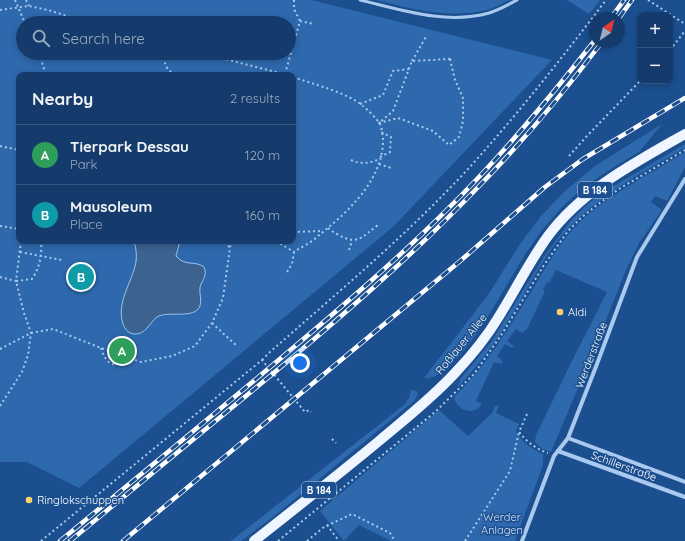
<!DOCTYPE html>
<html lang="en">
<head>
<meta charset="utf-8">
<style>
  body { margin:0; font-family:Quicksand,sans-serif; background:#1d4271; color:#f1f3f6 }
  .controls { position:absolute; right:12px; top:12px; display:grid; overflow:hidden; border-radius:8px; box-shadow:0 2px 6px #0003 }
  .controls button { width:36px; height:36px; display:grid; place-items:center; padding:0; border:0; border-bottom:1px solid #33557e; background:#143b6b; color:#f1f3f6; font:20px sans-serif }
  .compass { position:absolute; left:589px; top:12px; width:36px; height:36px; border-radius:50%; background:#143b6b; box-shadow:0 2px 6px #0003; rotate:35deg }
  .you { position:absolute; left:300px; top:363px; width:14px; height:14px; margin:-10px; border:3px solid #fff; border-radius:50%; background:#1a73e8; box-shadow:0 0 0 6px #1a73e833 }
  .badge { display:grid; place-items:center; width:26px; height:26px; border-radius:50%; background:#90b9f0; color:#fff; font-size:13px; font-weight:700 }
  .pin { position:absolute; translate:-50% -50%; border:2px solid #fff; box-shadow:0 1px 4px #0006 }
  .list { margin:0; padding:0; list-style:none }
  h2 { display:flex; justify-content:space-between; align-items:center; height:52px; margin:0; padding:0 16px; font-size:17px }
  h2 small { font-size:13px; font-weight:400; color:#9dadc1 }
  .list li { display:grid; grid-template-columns:26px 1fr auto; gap:12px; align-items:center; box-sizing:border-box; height:60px; padding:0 16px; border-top:1px solid #33557e }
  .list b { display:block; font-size:15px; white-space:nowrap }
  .list p { margin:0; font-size:13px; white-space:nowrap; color:#9dadc1 }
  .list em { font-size:13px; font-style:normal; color:#9dadc1 }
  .icon { flex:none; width:22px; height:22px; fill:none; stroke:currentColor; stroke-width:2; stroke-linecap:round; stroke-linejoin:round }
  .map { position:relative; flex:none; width:685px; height:541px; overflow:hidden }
  .search { position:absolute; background:#143b6b; box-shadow:0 2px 6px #0003; left:16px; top:16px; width:280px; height:44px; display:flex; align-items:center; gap:10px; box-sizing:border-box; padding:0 14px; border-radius:22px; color:#9dadc1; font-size:15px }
  .panel { position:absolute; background:#143b6b; box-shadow:0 2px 6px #0003; left:16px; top:72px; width:280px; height:172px; border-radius:8px }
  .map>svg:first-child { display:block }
  .green { fill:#2e69ad; fill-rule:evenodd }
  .water { fill:#3c6290; stroke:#9cc4f0 }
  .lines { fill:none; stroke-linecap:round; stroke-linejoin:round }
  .path { stroke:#a9c9ee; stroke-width:2; stroke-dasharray:2 3; stroke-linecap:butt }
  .service { stroke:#a9c9ee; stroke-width:3 }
  .minor { stroke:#a9c9ee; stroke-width:4 }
  .primary { stroke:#f0f6ff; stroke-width:10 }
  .rail-casing { stroke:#fff; stroke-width:4.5 }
  .rail { stroke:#1b4f8f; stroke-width:3; stroke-dasharray:9; stroke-linecap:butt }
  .poi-dot { fill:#ffd166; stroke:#1b4f8f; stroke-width:1.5 }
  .labels { text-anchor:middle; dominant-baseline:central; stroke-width:3; stroke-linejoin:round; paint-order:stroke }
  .shield { fill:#1b4f8f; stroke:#bbcadd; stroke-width:1 }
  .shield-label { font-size:10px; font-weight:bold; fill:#fff }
  .poi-label { font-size:11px; fill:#fff; stroke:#1b4f8f; text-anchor:start }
  .street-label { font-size:11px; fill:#fff; stroke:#1b4f8f }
  .park-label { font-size:11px; fill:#cfe3fa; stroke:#1b4f8f }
</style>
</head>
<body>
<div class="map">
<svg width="685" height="541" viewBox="0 0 685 541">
  <rect width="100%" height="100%" fill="#1b4f8f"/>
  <g class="green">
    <path d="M 0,0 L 311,0 L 552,60 L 393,227 L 79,488 L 27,462 L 0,462 ZM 23,23 L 289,23 L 289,53 L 23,53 ZM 19,75 L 293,75 L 293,241 L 19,241 Z"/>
    <path d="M 376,0 L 510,0 C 502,3 494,8 487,10 C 450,19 412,9 376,0 Z"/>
    <polygon points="567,0 600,0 589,14"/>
    <polygon points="662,124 640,151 606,172 584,187 562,207 542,230 524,256 480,330 460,355 446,370 434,377 424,378 488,295 520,244 541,216 566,190 595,166"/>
    <path d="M 685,144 L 685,148 C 640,174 594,198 560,238 C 539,264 525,295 507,323 C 493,347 476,368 457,388 L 461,378 L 491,342 L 545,255 L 572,219 L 590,202 L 612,187 Z"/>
    <path d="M 685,152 L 685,167 L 667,201 L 655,196 L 651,202 L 662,210 L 639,243 L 626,270 L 592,355 L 551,452 L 542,449 L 535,442 L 536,435 L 571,363 L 607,292 L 556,270 L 549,283 L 547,282 L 543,290 L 545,291 L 527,329 L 522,333 L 516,329 L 507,341 L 514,346 L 512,348 L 505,344 L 497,356 L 503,361 L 501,364 L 494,362 L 476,401 L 482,404 C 474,417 456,410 454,397 C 487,365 510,326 534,287 C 543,272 552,256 563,241 C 594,200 643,179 685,152 Z"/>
    <polygon points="411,390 417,391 418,394 414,401 278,513 241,541 231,541 404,405 409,398"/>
    <path d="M 495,406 L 499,406 L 496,413 L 519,424 L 516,431 C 521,441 532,449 543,454 L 543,465 L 515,541 L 391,541 L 359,525 L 344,541 L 320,511 L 439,410 L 468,436 L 492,413 Z"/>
  </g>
  <path class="water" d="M 134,241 L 180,241 L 176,256 C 185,267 195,260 204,267 C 208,275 202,280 200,287 C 199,293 202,300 200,306 C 194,320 168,310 157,317 C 149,323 146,335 134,334 C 128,333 125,329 123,324 C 116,302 132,283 136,262 C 137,255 136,248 134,241 Z"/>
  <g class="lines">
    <g class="path">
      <polyline points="15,0 25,23"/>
      <polyline points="26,0 29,6"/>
      <polyline points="294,0 294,9 300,21"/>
      <polyline points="648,0 685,24"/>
      <polyline points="0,10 29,6 48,10 89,23"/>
      <polyline points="670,50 685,31"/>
      <polyline points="39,53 46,75"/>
      <polyline points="161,53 167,68 174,75"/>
      <polyline points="202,53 287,75"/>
      <polygon points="450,59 455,80 463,98 463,121 459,137 449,145 433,131 398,118 379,123 393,111 412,61"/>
      <polyline points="412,61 427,35"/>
      <polyline points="285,74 300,21 314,24"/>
      <polyline points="360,104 383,95 393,71 409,69"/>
      <polyline points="0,146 19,150"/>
      <polyline points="569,156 586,137 640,81"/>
      <polyline points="380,157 390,152 391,137 381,132"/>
      <path d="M 351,160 C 361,165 370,163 380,159"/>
      <polyline points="379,164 391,168"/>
      <polyline points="0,226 19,229"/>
      <path d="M 328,228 C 331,231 335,233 339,235 C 358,246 363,236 378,225"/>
      <polyline points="293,232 322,231"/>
      <polyline points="226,241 230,249"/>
      <path d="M 276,241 L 294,252 C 301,247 311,243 317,237 C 330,226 344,215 355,202 C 373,183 390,151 380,124 C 377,119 368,110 363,106 C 348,93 313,84 293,77"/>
      <polyline points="349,250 352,241"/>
      <polyline points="20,252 62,260"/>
      <polyline points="287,272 292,264 294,252"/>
      <polyline points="0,277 16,281 21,241"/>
      <polyline points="212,323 237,346"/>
      <path d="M 101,348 C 105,361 113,372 125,357"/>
      <polyline points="0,349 31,333 53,329 101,348 141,362 172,356 195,346 212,323 223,298 231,241"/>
      <path d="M 262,360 L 270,352 C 337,293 407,235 468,169 C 517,115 562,58 606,0"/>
      <path d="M 0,406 L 22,372 L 28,355 L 31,333 L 24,313 L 16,281 L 32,279 C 40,267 42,255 41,241"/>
      <path d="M 527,414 L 519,432 C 527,442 536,449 548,453"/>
      <polyline points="332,439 336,443"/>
      <polyline points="327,525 339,541"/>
      <polyline points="41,541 262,360 305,412 309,410 311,412"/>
      <polyline points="278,541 435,412 474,374 502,334 544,265 568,231 582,217 597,205 619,189 685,150"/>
      <polyline points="307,541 324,527 352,514 390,533 395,541"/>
      <polyline points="465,541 510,471 519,432"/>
    </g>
    <path class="service" d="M 360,0 C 402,10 446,25 489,13 C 499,10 508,5 517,0"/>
    <g class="minor">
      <polyline points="568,438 685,482"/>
      <polyline points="558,451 685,497"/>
      <polyline points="522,541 554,456 568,438 597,364 637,257 685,179"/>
    </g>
    <path class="primary" d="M 254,541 C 296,508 338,475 379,441 C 405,419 432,398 455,373 C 471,356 486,338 498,318 C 515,291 529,262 548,236 C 582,190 636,162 685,134"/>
    <g class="rail-casing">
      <g id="rail">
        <polyline points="611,18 624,0"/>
        <polyline points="619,18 632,0"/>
        <path d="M 60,541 C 127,486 195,430 262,374 C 337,311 411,249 478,178 C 520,134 558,87 595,40"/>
        <path d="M 70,541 C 131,491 191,441 252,391 C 332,325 411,258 483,182 C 526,138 565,91 602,42"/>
        <polyline points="123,541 459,262 545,187 583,159 685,98"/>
      </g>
    </g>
    <use href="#rail" class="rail"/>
  </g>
  <g class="poi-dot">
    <circle cx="560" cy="312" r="4"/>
    <circle cx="29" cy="500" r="4"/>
  </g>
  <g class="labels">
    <g class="shield">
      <rect x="578" y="182" width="34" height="16" rx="3"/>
      <rect x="302" y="482" width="34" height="16" rx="3"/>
    </g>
    <g class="shield-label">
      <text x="595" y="190">B 184</text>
      <text x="319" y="490">B 184</text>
    </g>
    <g class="poi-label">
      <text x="568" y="312">Aldi</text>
      <text x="37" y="500">Ringlokschuppen</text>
    </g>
    <g class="street-label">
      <text transform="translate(461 344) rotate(-51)">Roßlauer Allee</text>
      <text transform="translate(591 355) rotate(-69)">Werderstraße</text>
      <text transform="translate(624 466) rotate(20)">Schillerstraße</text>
    </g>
    <g class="park-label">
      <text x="502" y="517">Werder<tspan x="502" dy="13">Anlagen</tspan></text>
    </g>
  </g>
</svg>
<div class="controls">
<button>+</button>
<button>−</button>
</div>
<svg class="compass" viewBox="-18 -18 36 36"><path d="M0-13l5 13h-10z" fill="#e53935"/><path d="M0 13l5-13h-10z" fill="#9dadc1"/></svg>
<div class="you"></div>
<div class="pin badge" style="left:122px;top:351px;background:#2e9e5b">A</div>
<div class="pin badge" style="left:81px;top:277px;background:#0f9aa8">B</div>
<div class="search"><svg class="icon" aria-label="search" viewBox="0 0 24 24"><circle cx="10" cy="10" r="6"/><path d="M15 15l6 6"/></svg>Search here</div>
<section class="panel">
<h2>Nearby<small>2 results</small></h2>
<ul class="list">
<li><span class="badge" style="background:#2e9e5b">A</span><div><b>Tierpark Dessau</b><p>Park</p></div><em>120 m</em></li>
<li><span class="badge" style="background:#0f9aa8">B</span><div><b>Mausoleum</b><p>Place</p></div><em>160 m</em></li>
</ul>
</section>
</div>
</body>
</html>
